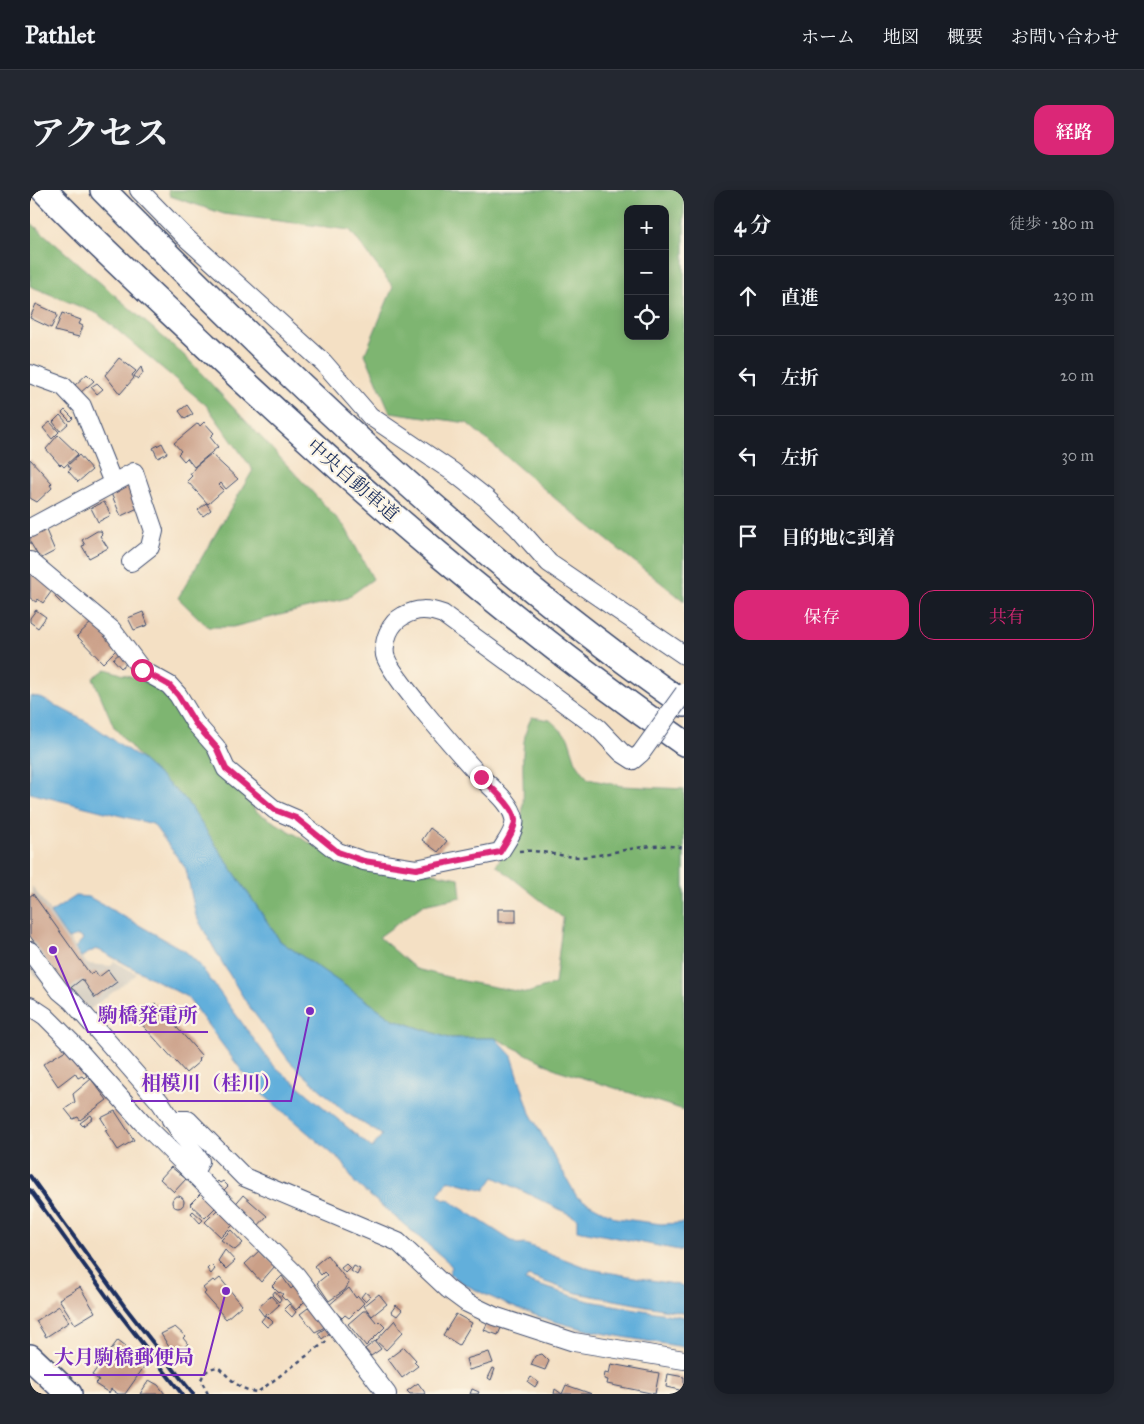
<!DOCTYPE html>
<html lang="ja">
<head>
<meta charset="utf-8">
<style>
  body { margin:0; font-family:"IM FELL Great Primer","Noto Serif JP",serif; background:#242831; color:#f1f3f6 }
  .controls { position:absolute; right:15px; top:15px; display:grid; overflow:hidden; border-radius:10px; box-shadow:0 2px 12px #0003 }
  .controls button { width:45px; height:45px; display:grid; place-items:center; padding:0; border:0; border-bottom:1px solid #363941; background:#171b24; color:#f1f3f6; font:25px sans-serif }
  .stop { position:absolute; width:15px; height:15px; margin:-11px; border:4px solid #db2777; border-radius:50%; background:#fff }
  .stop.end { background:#db2777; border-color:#fff; box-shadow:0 1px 5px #0008 }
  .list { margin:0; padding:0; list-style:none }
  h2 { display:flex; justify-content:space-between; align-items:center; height:65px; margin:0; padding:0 20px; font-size:21px }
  h2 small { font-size:16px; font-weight:400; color:#9ea1a6 }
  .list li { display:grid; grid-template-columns:32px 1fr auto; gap:15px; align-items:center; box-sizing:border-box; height:80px; padding:0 20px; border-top:1px solid #363941 }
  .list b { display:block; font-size:19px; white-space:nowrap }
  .list em { font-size:16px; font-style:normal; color:#9ea1a6 }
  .actions { display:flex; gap:10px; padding:15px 20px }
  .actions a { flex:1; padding:11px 0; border:1px solid #db2777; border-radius:15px; text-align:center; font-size:18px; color:#db2777 }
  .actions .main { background:#db2777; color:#fff }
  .icon { flex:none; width:28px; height:28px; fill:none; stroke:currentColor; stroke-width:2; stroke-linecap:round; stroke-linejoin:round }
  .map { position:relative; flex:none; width:654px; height:1204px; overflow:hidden; border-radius:15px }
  header { display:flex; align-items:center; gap:30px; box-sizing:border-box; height:70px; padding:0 25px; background:#171b24; border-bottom:1px solid #363941 }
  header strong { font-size:24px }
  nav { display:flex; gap:28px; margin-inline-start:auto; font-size:18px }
  .intro { display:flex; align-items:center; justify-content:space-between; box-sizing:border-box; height:120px; padding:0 30px }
  h1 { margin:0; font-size:35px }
  .button { padding:12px 22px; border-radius:15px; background:#db2777; color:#fff; font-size:18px; font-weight:700 }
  main { display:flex; gap:30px; padding:0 30px }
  aside { flex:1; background:#171b24; border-radius:15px; box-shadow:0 2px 12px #0003 }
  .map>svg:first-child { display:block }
  .industrial { fill:#cac3b8 }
  .forest { fill:#7eb571; stroke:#4c7268; fill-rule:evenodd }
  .water { fill:#62afdb; stroke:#3e6f9c }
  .building { fill:#ca9f87 }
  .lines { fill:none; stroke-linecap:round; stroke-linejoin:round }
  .minor-casing { stroke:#3c4a6d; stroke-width:20 }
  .highway-casing { stroke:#3c4a6d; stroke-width:28 }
  .path { stroke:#3c4a6d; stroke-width:2.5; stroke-dasharray:4 4; stroke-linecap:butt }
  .minor { stroke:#fff; stroke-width:18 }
  .highway { stroke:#fff; stroke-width:25 }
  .rail { stroke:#1b2f5e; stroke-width:4 }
  .minor-bridge-casing { stroke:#3c4a6d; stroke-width:20; stroke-linecap:butt }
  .minor-bridge { stroke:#fff; stroke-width:18 }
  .route { stroke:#db2777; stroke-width:6 }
  .labels { text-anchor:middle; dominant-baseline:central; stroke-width:4.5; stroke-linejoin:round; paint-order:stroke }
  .street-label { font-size:19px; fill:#1b2f5e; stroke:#fcf5e5 }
  .leader { fill:none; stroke:#7b2cbf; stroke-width:2 }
  .callout-dot { fill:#7b2cbf; stroke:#fcf5e5; stroke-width:2 }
  .callout-label { font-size:20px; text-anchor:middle; font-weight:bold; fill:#7b2cbf; stroke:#fcf5e5; stroke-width:4.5; stroke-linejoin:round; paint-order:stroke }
</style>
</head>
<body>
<header>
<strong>Pathlet</strong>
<nav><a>ホーム</a><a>地図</a><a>概要</a><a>お問い合わせ</a></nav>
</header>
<div class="intro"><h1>アクセス</h1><a class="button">経路</a></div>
<main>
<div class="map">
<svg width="654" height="1204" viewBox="0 0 654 1204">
  <rect width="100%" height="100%" fill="#fcf5e5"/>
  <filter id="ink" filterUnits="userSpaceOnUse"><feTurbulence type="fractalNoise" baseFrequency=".02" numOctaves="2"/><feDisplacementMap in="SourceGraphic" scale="10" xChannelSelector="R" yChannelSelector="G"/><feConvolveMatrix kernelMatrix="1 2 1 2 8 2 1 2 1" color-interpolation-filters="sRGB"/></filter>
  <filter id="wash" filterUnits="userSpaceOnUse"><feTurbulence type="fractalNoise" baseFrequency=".0096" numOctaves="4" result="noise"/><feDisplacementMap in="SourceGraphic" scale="20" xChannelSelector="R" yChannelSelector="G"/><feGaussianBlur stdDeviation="1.12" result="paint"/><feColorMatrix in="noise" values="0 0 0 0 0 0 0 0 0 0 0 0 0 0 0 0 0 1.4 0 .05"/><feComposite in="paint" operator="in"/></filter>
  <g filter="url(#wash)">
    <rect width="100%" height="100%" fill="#f4e0c4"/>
    <polygon class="industrial" points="2,696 57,774 81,776 84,771 107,784 47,829 0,780"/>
    <g class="forest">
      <path d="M 138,0 L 654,0 L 654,411 L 528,311 L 437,233 L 360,222 L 335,164 L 363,97 L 320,40 L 194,24 L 140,6 ZM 598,19 L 635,19 L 635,146 L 598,146 Z"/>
      <polygon points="0,32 155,166 315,337 343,389 317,408 203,437 178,437 148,408 223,280 176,215 68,124 0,96"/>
      <path d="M 76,479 L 121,494 L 140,511 L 227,622 L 297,663 L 429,688 L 431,707 L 393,715 L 349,747 L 386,779 L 438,792 L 497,803 L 525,794 L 533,728 L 466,675 C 473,664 485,651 489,639 C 500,605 484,556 502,527 L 520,530 L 538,547 L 546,572 L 558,589 L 592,596 L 654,599 L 654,920 L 528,880 L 465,848 L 418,848 L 363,829 L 250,751 L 155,609 L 112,570 L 84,537 L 63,488 Z"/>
    </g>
    <path class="water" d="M 0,506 L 9,507 L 61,534 L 112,570 L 155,609 L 250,751 L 363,829 L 418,848 L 465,848 L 482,866 L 500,923 L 547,1007 L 586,1028 L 631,1034 L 654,1033 L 654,1061 L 547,1040 L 547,1028 L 464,987 L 455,1000 L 418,990 L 408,1005 L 414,1010 L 417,1009 L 488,1055 L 495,1054 L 560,1079 L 654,1096 L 654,1123 L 547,1103 L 498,1086 L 495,1091 L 559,1111 L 654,1127 L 654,1157 C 586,1146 526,1138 463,1108 C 447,1101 433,1094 419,1084 L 422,1077 L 417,1071 L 325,993 L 313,973 L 223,896 L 157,807 L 71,761 L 66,759 L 51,767 L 45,758 L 53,749 L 48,746 L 38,749 L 20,723 L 46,706 L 59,707 L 155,761 L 169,774 L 242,874 L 342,958 L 352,945 L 315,922 L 260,872 L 216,812 L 190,769 L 166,726 L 156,679 L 123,634 L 0,603 Z"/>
    <g id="blocks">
      <g class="building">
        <polygon points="6,114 26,123 27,126 21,138 0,128"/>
        <polygon points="32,123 51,130 49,134 53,136 49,147 25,141"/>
        <polygon points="89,168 106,181 102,185 104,188 90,204 75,185"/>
        <polygon points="111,177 113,183 108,189 104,186"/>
        <polygon points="57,184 64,191 50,203 44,196"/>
        <polygon points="67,193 73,199 67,204 61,197"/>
        <polygon points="157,215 163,224 155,229 149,221"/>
        <polygon points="35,220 43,228 40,231 32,223"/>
        <polygon points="30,225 38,234 30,241 23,232"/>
        <polygon points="20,232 29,242 22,249 13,238"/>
        <polygon points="174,232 184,243 180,247 188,257 164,277 157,268 154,271 148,264 151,261 144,253 168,233 170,236"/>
        <polygon points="28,245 48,264 34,277 31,274 30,275 16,259"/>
        <polygon points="132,253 137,263 128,268 123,258"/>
        <polygon points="181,264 208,289 196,299 191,293 189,295 194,300 178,314 157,291 162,286 160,284 166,276"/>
        <polygon points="49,265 62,280 48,292 38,281 41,279 38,275"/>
        <polygon points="0,269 22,293 20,295 22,298 7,312 0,308"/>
        <polygon points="101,290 112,316 91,326 79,299"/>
        <polygon points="74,312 81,325 68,332 61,318"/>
        <polygon points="176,313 181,320 173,326 168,320"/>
        <polygon points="15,338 25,361 10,369 0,352 0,346"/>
        <polygon points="67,341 71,341 72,344 70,346 78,358 59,368 52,356 55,355 52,350"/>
        <polygon points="0,380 24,398 13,413 8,409 6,412 0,408"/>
        <polygon points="30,402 37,409 32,414 25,407"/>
        <polygon points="6,420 16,427 8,438 0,432 0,428"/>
        <polygon points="113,422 118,435 104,440 98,428"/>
        <polygon points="62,432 87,459 73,473 47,446"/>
        <polygon points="91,462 99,471 91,478 83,469"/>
        <polygon points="400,638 417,651 408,662 392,650"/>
        <polygon points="3,704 60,784 65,781 69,787 78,780 87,792 65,808 52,789 38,800 0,746 0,706"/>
        <rect x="468" y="719" width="18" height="13"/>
        <polygon points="125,813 172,866 168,869 170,871 156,883 107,829"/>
        <polygon points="39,858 57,886 54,888 52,886 48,888 45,883 28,896 13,874"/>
        <polygon points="61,889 77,910 50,930 48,927 43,929 35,919 45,912 43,904"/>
        <polygon points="85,921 104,950 88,960 75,940 78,939 71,928"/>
        <polygon points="61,925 63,928 53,936 50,933"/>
        <polygon points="141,977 156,989 144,1002 130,989"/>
        <polygon points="188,991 190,993 193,991 198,996 191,1003 183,996"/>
        <polygon points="171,1003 186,1017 175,1028 160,1014"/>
        <polygon points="213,1005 237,1026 227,1037 203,1017"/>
        <circle cx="148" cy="1012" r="6"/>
        <polygon points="187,1020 203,1035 191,1047 175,1032"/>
        <polygon points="163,1021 173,1030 170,1033 161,1023"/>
        <polygon points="201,1040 213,1053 205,1060 191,1050"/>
        <polygon points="195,1060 205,1071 196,1079 188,1071"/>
        <polygon points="230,1060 245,1076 231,1092 215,1074"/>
        <polygon points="297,1065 319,1093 315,1100 299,1111 287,1093 297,1085 294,1082 291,1085 284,1076"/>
        <polygon points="316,1074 320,1078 315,1083 311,1078"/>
        <polygon points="181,1075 185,1079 181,1084 177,1079"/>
        <polygon points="324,1076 330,1079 327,1085 321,1081"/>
        <polygon points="252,1086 261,1099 263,1097 276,1110 266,1120 256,1109 255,1110 251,1106 253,1104 250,1102 249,1103 242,1096"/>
        <polygon points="190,1088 212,1115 196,1129 174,1104 176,1102 173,1098 183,1090 185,1092"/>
        <polygon points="50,1097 65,1122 45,1134 29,1109"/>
        <polygon points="319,1098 326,1108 328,1106 334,1113 319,1128 315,1125 312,1128 298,1116"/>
        <polygon points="245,1101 251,1109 249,1112 242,1105"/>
        <polygon points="335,1102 340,1106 335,1111 331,1107"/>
        <polygon points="349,1104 357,1114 342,1126 334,1116"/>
        <polygon points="241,1106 249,1115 238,1125 236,1123 234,1126 228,1118"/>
        <polygon points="259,1114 266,1122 262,1127 254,1119"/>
        <polygon points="282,1115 297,1136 285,1142 270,1124"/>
        <polygon points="366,1115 372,1120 367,1126 361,1122"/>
        <polygon points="29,1116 39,1132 16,1147 6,1131"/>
        <polygon points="333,1121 337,1121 347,1133 349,1131 355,1137 336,1156 318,1134"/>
        <polygon points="426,1124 442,1133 429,1155 413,1145"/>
        <polygon points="236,1125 243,1132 237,1137 231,1131"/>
        <polygon points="365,1130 373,1142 356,1160 346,1151"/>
        <polygon points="458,1132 471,1138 468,1145 454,1140"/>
        <polygon points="145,1137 155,1146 153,1148 158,1154 154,1157 156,1159 144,1165 131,1144"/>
        <polygon points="297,1137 301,1142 292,1149 288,1143"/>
        <polygon points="88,1150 96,1156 114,1177 95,1204 88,1204 81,1199 79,1203 65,1194 69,1190 62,1185"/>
        <polygon points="345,1151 351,1159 341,1166 335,1159"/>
        <polygon points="374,1157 386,1170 384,1172 388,1176 372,1188 358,1169"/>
        <polygon points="459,1162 463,1173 439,1180 436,1169"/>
        <polygon points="512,1164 519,1171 515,1180 501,1175 505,1166"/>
        <polygon points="581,1174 629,1183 625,1204 577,1194 578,1190 574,1189 575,1183 579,1184"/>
        <polygon points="463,1178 465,1179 461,1190 458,1188"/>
        <polygon points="638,1184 654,1187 654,1201 636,1197"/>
        <polygon points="501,1187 508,1192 505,1197 498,1192"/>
        <polygon points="119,1190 128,1195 135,1204 110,1204"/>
        <polygon points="388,1193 396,1204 380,1204 377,1201"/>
        <polygon points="536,1195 562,1204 524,1204 525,1199 532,1204"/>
        <polygon points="442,1199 449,1202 448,1204 440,1204"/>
      </g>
    </g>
  </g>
  <g filter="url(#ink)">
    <use href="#blocks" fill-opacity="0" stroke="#3c4a6d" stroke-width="1"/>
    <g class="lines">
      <g class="minor-casing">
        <g id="minor">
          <polyline points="109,0 153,45 294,173 340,226 423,282 456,308 488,338 519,373 654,465"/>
          <polyline points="0,184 33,196 52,216 83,293"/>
          <polyline points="0,338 104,282 124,341 120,357 101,372"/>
          <path d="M 0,371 L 82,440 L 112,480 L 139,495 L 148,505 L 165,533 L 186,557 L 196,579 L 245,620 L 266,629 L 308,662 L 334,671 L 386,679 L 470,662 C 475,653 487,639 484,628 C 480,611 462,599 451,587 C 434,569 358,483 355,465 C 353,450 360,433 373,426 C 387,418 398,419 413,424 L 568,538 L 592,563 L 603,570 L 611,563"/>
          <polyline points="0,761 30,801 42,811 130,912 170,971 164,983"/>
          <polyline points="0,816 15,826 40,851 112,932 266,1085 357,1204"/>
          <polyline points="141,930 158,930 214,987 368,1052 418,1099 437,1113 464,1126 544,1152 654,1170"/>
        </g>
      </g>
      <g class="highway-casing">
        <g id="highway">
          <path d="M 14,0 C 66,54 122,105 176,156 C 327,298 484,435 654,553"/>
          <path d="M 73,0 C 255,184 442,366 654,514"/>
          <polyline points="0,1167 39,1204"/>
        </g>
      </g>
      <g class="path">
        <path d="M 489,661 C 510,659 530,667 550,667 C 585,665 618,650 654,658"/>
        <path d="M 178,1204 L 171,1190 C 174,1182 179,1178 188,1177 C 201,1189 210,1201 228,1202 L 298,1150"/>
      </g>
      <use href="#minor" class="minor"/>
      <use href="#highway" class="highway"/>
      <g class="rail">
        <polyline points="0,986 95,1117 163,1204"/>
        <polyline points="0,1000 88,1122 152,1204"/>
      </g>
      <g class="minor-bridge-casing">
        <polyline id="minor-bridge" points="611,563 654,503"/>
      </g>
      <use href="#minor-bridge" class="minor-bridge"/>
    </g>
  </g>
  <g class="lines" filter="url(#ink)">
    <path class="route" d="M 112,480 L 139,495 L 148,505 L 165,533 L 186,557 L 196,579 L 245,620 L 266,628 L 308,662 L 334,671 L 386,679 L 470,662 C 475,653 485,641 485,630 C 484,616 460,597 451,587"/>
  </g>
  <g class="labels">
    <g class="street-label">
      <text transform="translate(323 290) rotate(41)">中央自動車道</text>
    </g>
  </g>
  <path class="leader" d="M23 760L58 842H178M280 821L261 911H101M196 1101L174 1185H14"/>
  <g class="callout-dot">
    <circle cx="23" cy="760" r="5"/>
    <circle cx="280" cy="821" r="5"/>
    <circle cx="196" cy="1101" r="5"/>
  </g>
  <g class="callout-label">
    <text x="118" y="832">駒橋発電所</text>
    <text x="181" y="900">相模川（桂川）</text>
    <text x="94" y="1174">大月駒橋郵便局</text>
  </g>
</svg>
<div class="controls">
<button>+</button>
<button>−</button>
<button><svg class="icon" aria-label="locate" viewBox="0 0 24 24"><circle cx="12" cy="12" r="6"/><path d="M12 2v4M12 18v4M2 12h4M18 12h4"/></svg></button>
</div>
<div class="stop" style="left:112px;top:480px"></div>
<div class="stop end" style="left:451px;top:587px"></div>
</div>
<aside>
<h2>4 分<small>徒歩 · 280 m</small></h2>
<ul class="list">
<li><svg class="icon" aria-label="ahead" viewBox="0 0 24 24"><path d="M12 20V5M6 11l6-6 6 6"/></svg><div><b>直進</b></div><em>230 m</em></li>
<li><svg class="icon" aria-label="left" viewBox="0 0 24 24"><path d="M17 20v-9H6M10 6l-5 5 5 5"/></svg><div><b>左折</b></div><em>20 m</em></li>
<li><svg class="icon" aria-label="left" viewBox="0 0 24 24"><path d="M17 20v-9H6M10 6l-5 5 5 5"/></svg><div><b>左折</b></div><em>30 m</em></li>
<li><svg class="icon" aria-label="arrive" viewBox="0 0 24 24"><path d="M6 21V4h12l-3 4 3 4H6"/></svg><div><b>目的地に到着</b></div></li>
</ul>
<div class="actions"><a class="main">保存</a><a>共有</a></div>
</aside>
</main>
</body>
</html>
